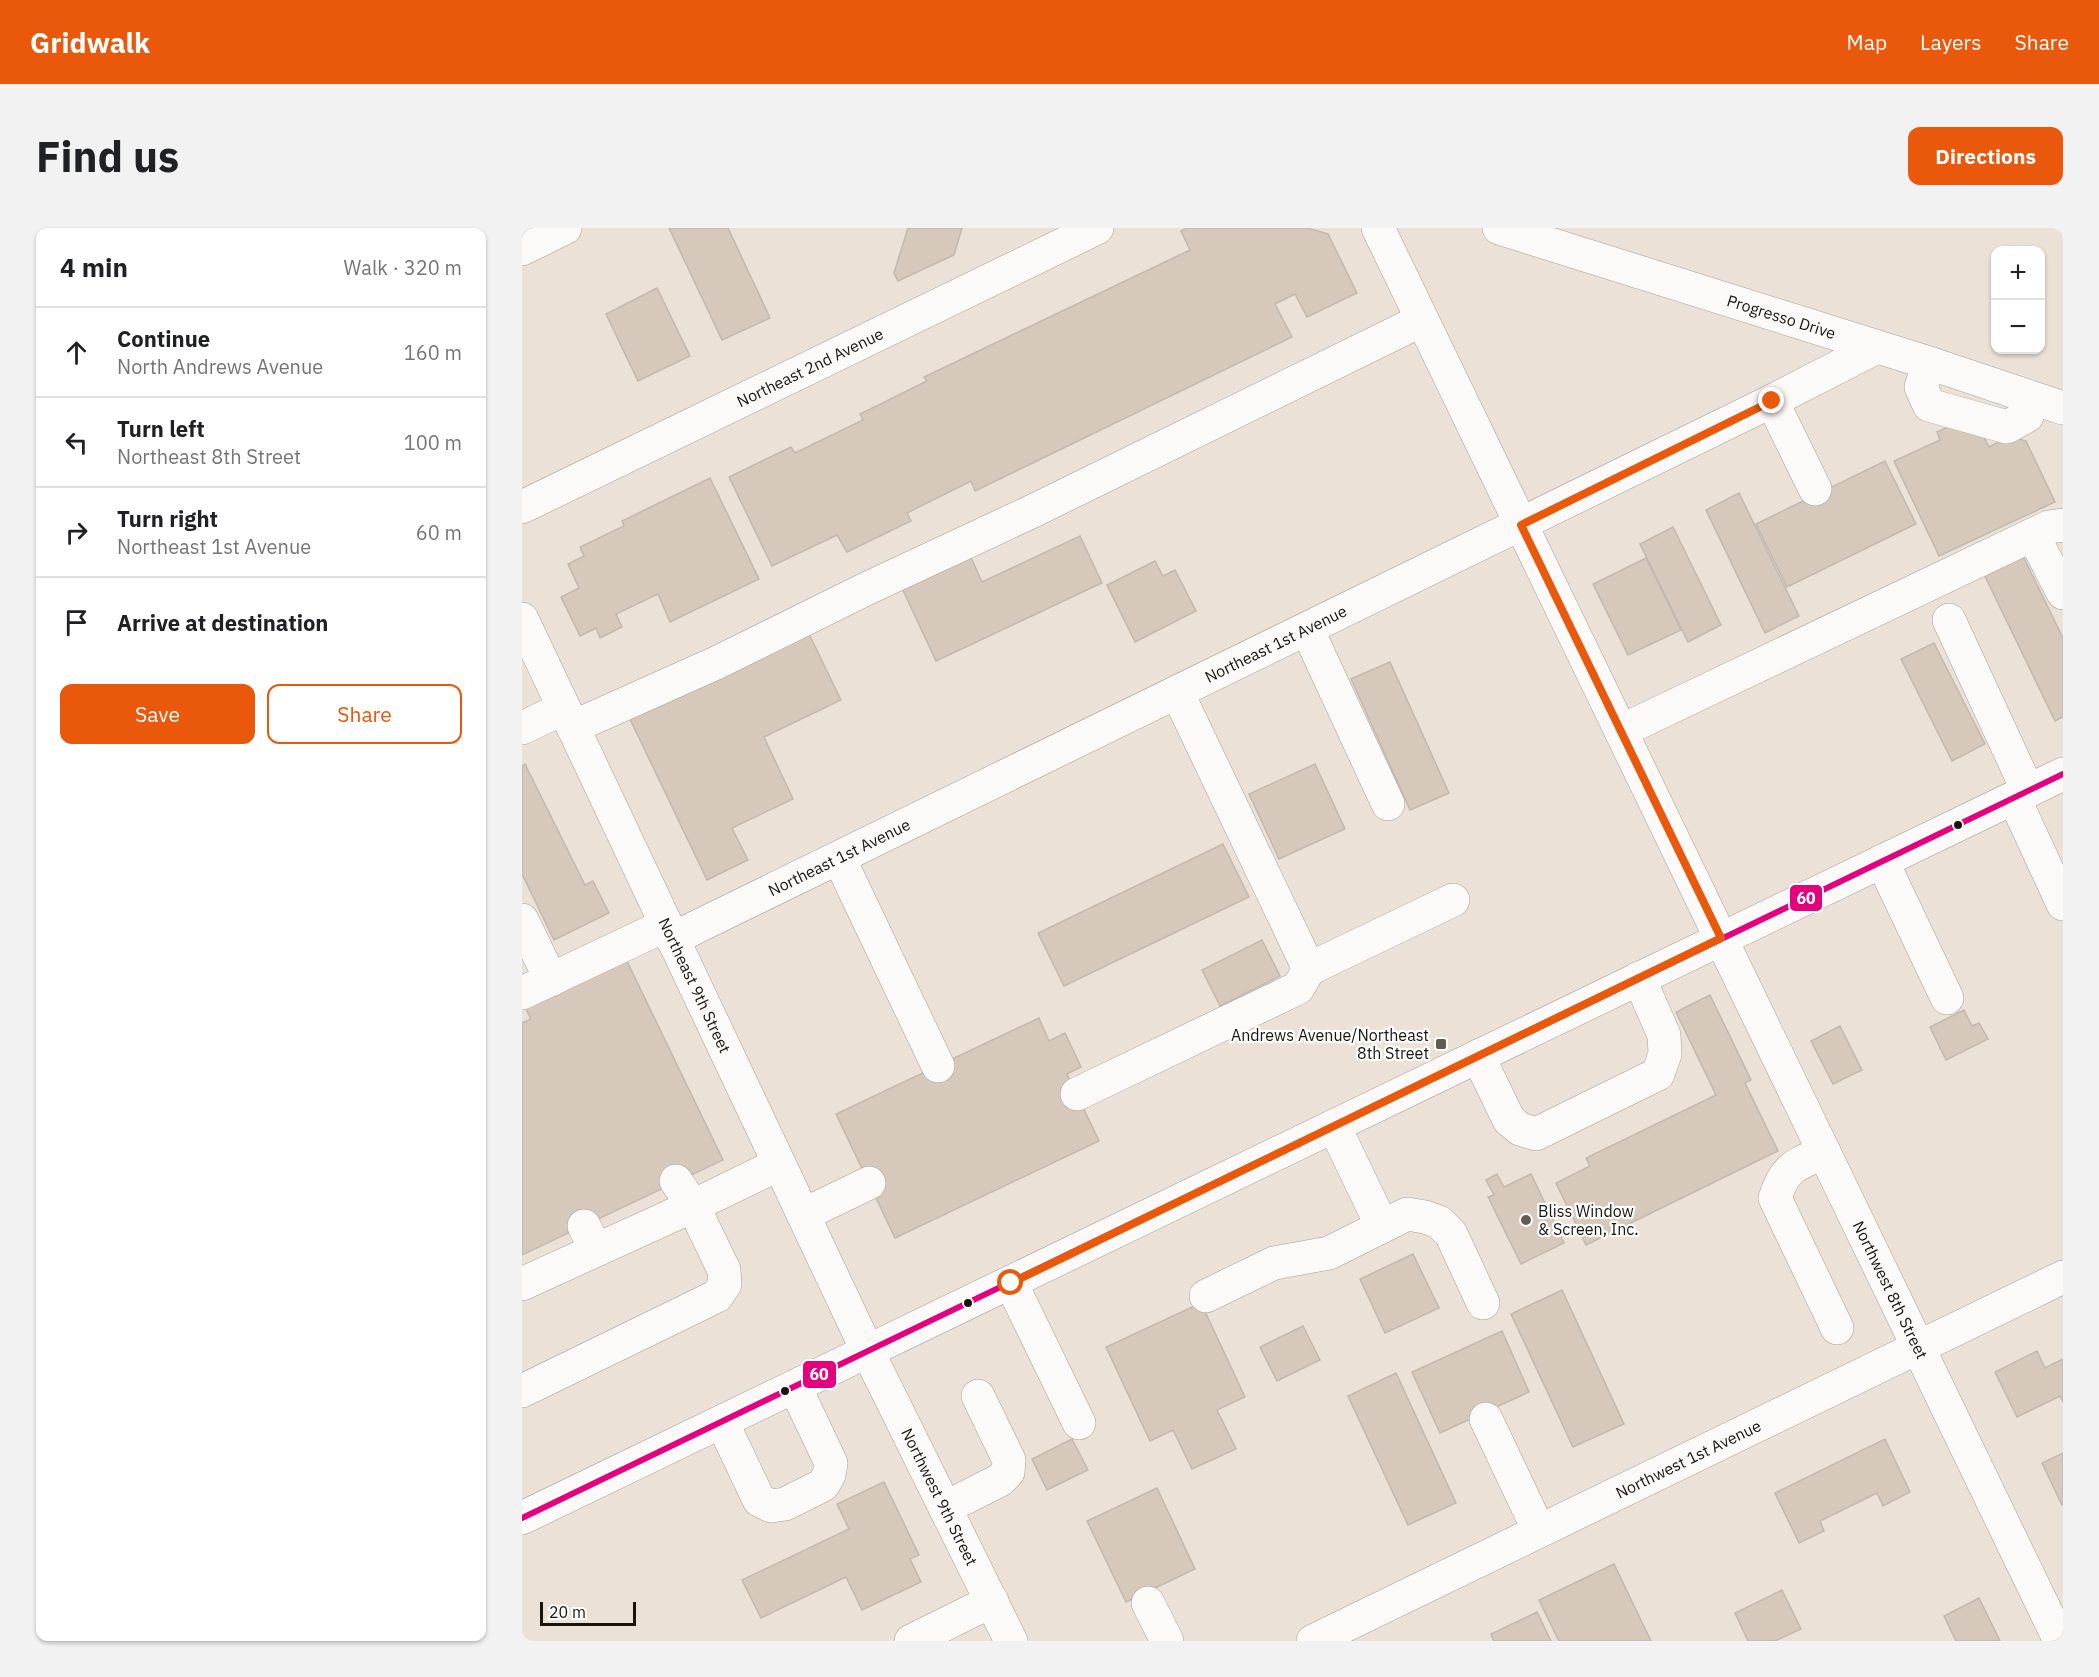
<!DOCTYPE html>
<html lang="en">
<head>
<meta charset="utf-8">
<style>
  body { margin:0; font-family:"IBM Plex Sans",sans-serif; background:#f2f2f2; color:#202124 }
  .controls { position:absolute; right:18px; top:18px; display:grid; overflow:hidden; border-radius:12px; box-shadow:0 2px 4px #0004 }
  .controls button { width:54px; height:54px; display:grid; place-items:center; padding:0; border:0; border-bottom:2px solid #e0e0e0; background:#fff; color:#202124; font:30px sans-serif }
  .scale { position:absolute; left:18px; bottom:15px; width:96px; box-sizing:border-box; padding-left:6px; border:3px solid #1a140d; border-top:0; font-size:16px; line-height:21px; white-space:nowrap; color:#1a140d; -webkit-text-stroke:4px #fff; paint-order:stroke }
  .stop { position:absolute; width:18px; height:18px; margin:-14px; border:4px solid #ea580c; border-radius:50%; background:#fff }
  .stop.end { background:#ea580c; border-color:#fff; box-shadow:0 2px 6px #0008 }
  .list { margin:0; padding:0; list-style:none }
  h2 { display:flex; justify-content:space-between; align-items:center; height:78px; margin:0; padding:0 24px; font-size:26px }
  h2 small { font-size:20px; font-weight:400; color:#757577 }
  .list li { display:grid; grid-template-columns:39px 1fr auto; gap:18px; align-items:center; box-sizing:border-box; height:90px; padding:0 24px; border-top:2px solid #e0e0e0 }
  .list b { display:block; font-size:22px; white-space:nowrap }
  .list p { margin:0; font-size:20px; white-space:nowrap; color:#757577 }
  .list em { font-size:20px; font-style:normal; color:#757577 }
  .actions { display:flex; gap:12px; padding:18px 24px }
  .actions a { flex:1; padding:14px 0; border:2px solid #ea580c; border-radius:12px; text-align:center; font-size:21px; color:#ea580c }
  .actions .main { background:#ea580c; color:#fff }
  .icon { flex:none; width:33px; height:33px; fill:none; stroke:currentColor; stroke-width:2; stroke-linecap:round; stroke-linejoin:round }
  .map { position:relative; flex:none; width:1541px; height:1413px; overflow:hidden; border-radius:12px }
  header { display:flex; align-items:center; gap:36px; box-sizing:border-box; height:84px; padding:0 30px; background:#ea580c; color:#fff }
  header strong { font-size:28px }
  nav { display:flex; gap:33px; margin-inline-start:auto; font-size:21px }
  .intro { display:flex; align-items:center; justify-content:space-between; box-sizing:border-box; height:144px; padding:0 36px }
  h1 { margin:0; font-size:42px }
  .button { padding:15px 27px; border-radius:12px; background:#ea580c; color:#fff; font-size:21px; font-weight:700 }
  main { display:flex; gap:36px; padding:0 36px }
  aside { flex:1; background:#fff; border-radius:12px; box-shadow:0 2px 4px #0004 }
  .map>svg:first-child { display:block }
  .building { fill:#d6c8bb; stroke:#c1b9b1; stroke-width:1.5 }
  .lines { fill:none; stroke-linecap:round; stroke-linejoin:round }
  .minor-casing { stroke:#a69f97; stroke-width:34 }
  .major-casing { stroke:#a69f97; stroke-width:34 }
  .minor { stroke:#fcfaf9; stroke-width:33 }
  .major { stroke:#fcfaf9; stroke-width:33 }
  .bus-1-casing { stroke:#fff; stroke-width:10 }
  .bus-1 { stroke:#e5007d; stroke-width:6 }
  .route { stroke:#ea580c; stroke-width:8 }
  .bus-dot { fill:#1a140d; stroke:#fff; stroke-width:2 }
  .poi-dot { fill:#635c53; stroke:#fff; stroke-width:2 }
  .labels { text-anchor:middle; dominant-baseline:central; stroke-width:4.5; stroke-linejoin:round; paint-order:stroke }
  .street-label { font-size:16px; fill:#1a140d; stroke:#fff }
  .poi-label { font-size:16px; fill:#1a140d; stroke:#fff; text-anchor:end }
  .line-badge { stroke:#fff; stroke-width:2 }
  .badge-label { font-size:16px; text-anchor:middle; font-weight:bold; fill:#fff }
</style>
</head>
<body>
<header>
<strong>Gridwalk</strong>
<nav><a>Map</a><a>Layers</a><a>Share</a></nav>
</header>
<div class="intro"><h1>Find us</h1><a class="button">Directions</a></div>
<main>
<aside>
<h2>4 min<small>Walk · 320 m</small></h2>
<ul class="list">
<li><svg class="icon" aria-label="ahead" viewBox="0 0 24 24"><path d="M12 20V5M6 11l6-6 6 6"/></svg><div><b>Continue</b><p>North Andrews Avenue</p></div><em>160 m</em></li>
<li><svg class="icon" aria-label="left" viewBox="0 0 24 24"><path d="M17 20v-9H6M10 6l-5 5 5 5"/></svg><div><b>Turn left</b><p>Northeast 8th Street</p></div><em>100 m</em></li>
<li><svg class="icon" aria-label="right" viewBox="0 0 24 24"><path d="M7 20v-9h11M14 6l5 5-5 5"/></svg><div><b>Turn right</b><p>Northeast 1st Avenue</p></div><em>60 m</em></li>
<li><svg class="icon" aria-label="arrive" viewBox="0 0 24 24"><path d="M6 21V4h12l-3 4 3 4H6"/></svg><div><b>Arrive at destination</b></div></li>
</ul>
<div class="actions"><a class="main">Save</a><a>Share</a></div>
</aside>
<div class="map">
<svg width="1541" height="1413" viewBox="0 0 1541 1413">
  <rect width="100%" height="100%" fill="#ebe1d6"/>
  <g class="building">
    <polygon points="147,0 206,0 248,90 200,112"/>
    <polygon points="386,0 440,0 432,27 376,53 372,45"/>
    <polygon points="665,0 785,0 806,6 835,65 785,89 773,66 753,76 770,109 453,263 449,253 385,285 389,293 325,324 315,307 250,338 207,249 269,219 273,225 341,192 338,186 405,153 402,149 668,22 659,3"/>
    <polygon points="135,60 168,128 116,153 84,86"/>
    <polygon points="1444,191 1456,197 1467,219 1488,208 1504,213 1533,274 1417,328 1372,233 1418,212 1415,204"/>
    <polygon points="1363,233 1394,296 1265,359 1234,296"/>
    <polygon points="188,250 237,351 148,394 136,366 94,386 100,399 78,410 74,400 58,408 39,369 57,360 46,336 62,328 58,319 102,298 100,293"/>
    <polygon points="1217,265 1277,388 1243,405 1184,282"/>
    <polygon points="1151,299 1199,397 1166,414 1118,316"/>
    <polygon points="558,308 580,355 414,433 379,358 447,325 460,354"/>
    <polygon points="1499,324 1541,410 1541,489 1533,493 1460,342"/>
    <polygon points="1124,330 1159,402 1106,427 1071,356"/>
    <polygon points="633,333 641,348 653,342 674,383 613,414 585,357"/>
    <polygon points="286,404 319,472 242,509 271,571 210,600 226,632 185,652 107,489"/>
    <polygon points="1412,415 1463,516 1430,533 1379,431"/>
    <polygon points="868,434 927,565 888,582 829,451"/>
    <polygon points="3,536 63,657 71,653 87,685 32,712 0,646 0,538"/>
    <polygon points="793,536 823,601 757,631 727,566"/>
    <polygon points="701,616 727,669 542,758 516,705"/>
    <polygon points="740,712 758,748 698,778 680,742"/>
    <polygon points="102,727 201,932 0,1027 0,795 9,791 1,775"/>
    <polygon points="1188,767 1229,852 1223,855 1256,923 1064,1017 1034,955 1068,938 1064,930 1194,867 1154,784"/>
    <polygon points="1442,782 1450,798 1457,795 1466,811 1424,832 1408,799"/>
    <polygon points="517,790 527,813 543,805 559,839 545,846 577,913 373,1010 314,886"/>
    <polygon points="1318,798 1340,842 1311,856 1289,813"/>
    <polygon points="975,946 982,959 1009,946 1042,1015 999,1036 966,969 972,967 964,952"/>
    <polygon points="891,1026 917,1080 863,1105 838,1051"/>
    <polygon points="1040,1062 1102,1196 1051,1219 989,1086"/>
    <polygon points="679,1075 723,1169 695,1182 714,1221 670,1241 651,1202 628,1213 584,1119"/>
    <polygon points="781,1098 798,1132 755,1153 738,1119"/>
    <polygon points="980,1103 1007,1164 918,1205 890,1144"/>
    <polygon points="1515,1123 1523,1140 1541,1131 1541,1174 1538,1168 1495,1189 1473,1144"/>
    <polygon points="874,1145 934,1275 886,1297 826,1168"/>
    <polygon points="550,1211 566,1242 525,1262 510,1231"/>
    <polygon points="1363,1211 1388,1264 1361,1278 1355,1265 1298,1293 1302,1303 1277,1315 1253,1265"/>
    <polygon points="1541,1225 1541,1276 1540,1277 1520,1235"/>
    <polygon points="362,1254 397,1327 388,1331 399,1354 340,1382 324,1349 239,1390 220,1352 327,1301 315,1276"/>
    <polygon points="635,1260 673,1341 604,1374 565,1293"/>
    <polygon points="1092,1336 1129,1413 1037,1413 1017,1372"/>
    <polygon points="1260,1362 1279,1401 1253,1413 1226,1413 1213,1385"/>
    <polygon points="1457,1370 1478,1413 1434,1413 1422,1388"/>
    <polygon points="1015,1384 1029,1413 972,1413 969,1406"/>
  </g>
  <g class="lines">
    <g class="minor-casing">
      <g id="minor">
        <path id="s1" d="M 856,0 L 1538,1413"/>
        <path id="s2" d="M 977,0 L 1407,135 L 1541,180"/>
        <polyline points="0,21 43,0"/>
        <polyline points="1407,135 1399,159 1407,177 1485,199 1505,188 1511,171"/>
        <polyline points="1250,173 1293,261"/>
        <path id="s3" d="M 0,279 L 575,0"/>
        <polyline points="1511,307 1541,365"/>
        <path id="s4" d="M 0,391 L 346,1124 L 489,1413"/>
        <polyline points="1427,392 1506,563"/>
        <polyline points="785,401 866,576"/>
        <polyline points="51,499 194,435 346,360 513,282 900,92"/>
        <polyline points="0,500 42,480"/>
        <polyline points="1099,503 1527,299 1541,297"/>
        <polyline points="1492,570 1541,676"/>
        <polyline points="317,630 416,838"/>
        <polyline points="1360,633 1425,770"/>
        <polyline points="0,692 29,752"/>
        <path id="s5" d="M 150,711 L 1250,173 L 1355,119"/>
        <polyline points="787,741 931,672"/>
        <polyline points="0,765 144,697"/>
        <polyline points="956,828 987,892 998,901 1014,906 1136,846 1143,826 1142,807 1117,750"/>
        <polyline points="555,866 776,760 787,741 655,464"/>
        <polyline points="812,898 860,998"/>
        <path d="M 1302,924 C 1274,937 1263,938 1253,970 L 1315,1100"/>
        <polyline points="281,987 347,955"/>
        <polyline points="62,998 74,1022"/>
        <polyline points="489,1055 557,1195"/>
        <polyline points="0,1056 171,978 154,953"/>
        <polyline points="684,1068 752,1035 807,1025 885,986 903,989 917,994 929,1006 961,1075"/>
        <polyline points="0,1163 195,1068 203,1056 202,1042 171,978 257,936"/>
        <polyline points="964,1191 1017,1303"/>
        <polyline points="200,1194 237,1272 249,1278 263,1276 301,1257 307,1247 309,1235 273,1159"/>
        <polyline points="423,1280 478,1252 486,1244 487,1232 456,1168"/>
        <polyline points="626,1375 645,1413"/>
        <polyline points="389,1413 470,1373"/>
        <path id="s6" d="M 791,1413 L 1541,1049"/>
      </g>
    </g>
    <g class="major-casing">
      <polyline id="major" points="0,1290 1541,546"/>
    </g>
    <use href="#minor" class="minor"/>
    <use href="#major" class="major"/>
    <g class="bus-1-casing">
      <polyline id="bus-1" points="0,1290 1541,546"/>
    </g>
    <use href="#bus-1" class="bus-1"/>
  </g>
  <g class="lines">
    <polyline class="route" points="489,1055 1199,710 999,297 1250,173"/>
  </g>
  <g class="bus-dot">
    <circle cx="1436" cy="597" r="5"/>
    <circle cx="446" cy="1075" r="5"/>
    <circle cx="263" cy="1163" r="5"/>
  </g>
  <g class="poi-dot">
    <rect x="913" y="810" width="12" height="12" rx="3"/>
    <circle cx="1004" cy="992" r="6"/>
  </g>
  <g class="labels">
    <g class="street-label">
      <text stroke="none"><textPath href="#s2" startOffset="296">Progresso Drive</textPath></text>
      <text stroke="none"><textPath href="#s3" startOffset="320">Northeast 2nd Avenue</textPath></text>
      <text stroke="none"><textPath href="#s5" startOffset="672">Northeast 1st Avenue</textPath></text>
      <text stroke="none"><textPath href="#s5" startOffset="186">Northeast 1st Avenue</textPath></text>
      <text stroke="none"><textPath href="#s4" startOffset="405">Northeast 9th Street</textPath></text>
      <text stroke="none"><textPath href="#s1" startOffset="1179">Northwest 8th Street</textPath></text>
      <text stroke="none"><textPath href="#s6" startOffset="417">Northwest 1st Avenue</textPath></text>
      <text stroke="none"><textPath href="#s4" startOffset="972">Northwest 9th Street</textPath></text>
    </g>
    <g class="poi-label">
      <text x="907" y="807">Andrews Avenue/Northeast<tspan x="907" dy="18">8th Street</tspan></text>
      <text x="1016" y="983" text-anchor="start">Bliss Window<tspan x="1016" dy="18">&amp; Screen, Inc.</tspan></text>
    </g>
  </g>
  <g class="line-badge">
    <rect x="1267" y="656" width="34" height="28" rx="6" fill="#e5007d"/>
    <rect x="280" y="1132" width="35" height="29" rx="6" fill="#e5007d"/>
  </g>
  <g class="badge-label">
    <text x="1284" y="676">60</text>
    <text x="297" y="1152">60</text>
  </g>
</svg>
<div class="controls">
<button>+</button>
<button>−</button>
</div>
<div class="scale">20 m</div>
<div class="stop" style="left:489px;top:1055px"></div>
<div class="stop end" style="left:1250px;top:173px"></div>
</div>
</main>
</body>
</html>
